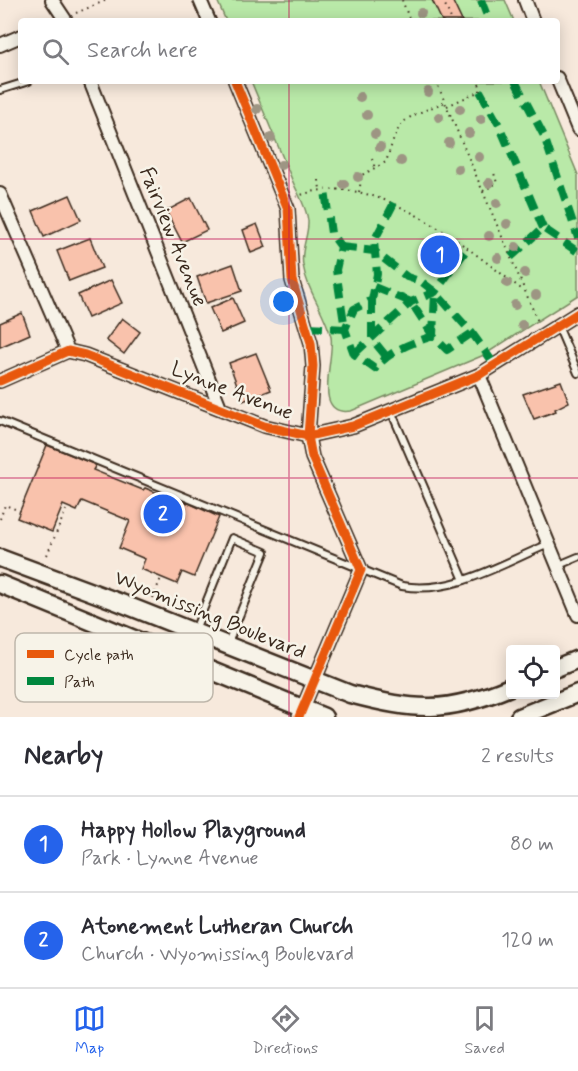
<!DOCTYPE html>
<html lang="en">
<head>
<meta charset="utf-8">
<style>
  body { margin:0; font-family:Mynerve,sans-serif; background:#f7f7f7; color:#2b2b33 }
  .controls { position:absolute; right:18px; bottom:18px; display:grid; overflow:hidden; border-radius:6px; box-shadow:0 3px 15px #0003 }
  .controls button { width:54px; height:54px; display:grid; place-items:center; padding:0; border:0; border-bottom:2px solid #e1e1e2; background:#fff; color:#2b2b33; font:30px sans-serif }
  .you { position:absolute; left:284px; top:302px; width:21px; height:21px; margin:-15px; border:4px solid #fff; border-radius:50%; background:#1a73e8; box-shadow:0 0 0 9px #1a73e833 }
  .badge { display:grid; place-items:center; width:39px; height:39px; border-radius:50%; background:#2563eb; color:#fff; font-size:20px; font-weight:700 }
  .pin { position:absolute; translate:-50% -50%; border:3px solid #fff; box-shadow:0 2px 6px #0006 }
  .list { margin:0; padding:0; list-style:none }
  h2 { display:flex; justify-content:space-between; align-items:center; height:78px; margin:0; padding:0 24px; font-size:26px }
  h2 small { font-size:20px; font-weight:400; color:#7c7c81 }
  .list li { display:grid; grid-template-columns:39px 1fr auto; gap:18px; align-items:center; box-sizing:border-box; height:96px; padding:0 24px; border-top:2px solid #e1e1e2 }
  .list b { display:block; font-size:22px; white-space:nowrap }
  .list p { margin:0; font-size:20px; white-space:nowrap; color:#7c7c81 }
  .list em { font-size:20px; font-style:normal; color:#7c7c81 }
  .icon { flex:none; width:33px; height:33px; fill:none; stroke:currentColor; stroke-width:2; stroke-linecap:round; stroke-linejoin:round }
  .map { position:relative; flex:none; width:578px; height:717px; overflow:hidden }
  .search { position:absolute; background:#fff; box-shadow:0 3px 15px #0003; left:18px; right:18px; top:18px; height:66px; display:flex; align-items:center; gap:15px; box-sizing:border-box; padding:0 21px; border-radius:6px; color:#7c7c81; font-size:22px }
  .sheet { height:270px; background:#fff }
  nav { display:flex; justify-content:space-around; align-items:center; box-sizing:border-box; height:84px; border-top:2px solid #e1e1e2; background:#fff; font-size:16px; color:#7c7c81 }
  nav a { display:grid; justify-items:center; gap:3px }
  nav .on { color:#2563eb }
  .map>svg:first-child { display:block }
  .green { fill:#b9e9a8; stroke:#7a8a63; stroke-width:1.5 }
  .building { fill:#f9c2ac; stroke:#3b2a1e; stroke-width:1.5 }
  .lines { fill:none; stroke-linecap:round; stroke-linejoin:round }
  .service-casing { stroke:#3b2a1e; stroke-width:10 }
  .minor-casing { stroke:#3b2a1e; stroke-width:16 }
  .secondary-casing { stroke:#3b2a1e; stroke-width:21 }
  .path { stroke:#3b2a1e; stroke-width:2; stroke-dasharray:1.5 4.5; stroke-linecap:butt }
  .service { stroke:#f7f3e8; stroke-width:6 }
  .minor { stroke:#f7f3e8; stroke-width:12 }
  .secondary { stroke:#f7f3e8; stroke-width:16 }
  .quiet { stroke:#00873e; stroke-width:8; stroke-dasharray:15 8; stroke-linecap:butt }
  .cycleway-casing { stroke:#f7f3e8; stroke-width:13 }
  .cycleway { stroke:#e8590c; stroke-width:9 }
  .tree { fill:#9d9583 }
  .grid { fill:none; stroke:#c2185b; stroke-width:1.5; stroke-opacity:0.55 }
  .labels { text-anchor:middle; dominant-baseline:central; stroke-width:5; stroke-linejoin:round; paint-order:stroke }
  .street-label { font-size:21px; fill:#3b2a1e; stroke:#f7f3e8 }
  .key { fill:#f7f3e8; stroke:#bfb7ab; stroke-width:1.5 }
  .key-label { font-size:16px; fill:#3b2a1e }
</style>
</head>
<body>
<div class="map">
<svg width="578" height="717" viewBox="0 0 578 717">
  <rect width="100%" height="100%" fill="#f7e9dc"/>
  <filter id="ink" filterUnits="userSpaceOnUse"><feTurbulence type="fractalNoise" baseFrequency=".0167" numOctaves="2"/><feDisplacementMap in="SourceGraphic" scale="12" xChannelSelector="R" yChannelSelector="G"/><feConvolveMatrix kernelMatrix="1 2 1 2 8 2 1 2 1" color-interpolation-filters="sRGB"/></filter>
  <g filter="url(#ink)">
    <g class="green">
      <polygon points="217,0 505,0 514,21 226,21"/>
      <path d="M 251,81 L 539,81 L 578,175 L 578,295 L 484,355 L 351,411 C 311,417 335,359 331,337 C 325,312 307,291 303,265 C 300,250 309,235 308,221 C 307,208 298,194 293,182 C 279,149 265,115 251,81 Z"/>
    </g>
    <g class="building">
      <polygon points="432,0 452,0 462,21 442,21"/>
      <polygon points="70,195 81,220 44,237 33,211"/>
      <polygon points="191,198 207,230 182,242 166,211"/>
      <polygon points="257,224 266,247 251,253 243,230"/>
      <polygon points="90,238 102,268 69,281 57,251"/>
      <polygon points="233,264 242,291 206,303 197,277"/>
      <polygon points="111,280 122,303 88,318 78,295"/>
      <polygon points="233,298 244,323 221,333 210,308"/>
      <polygon points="22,313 30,334 0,347 0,323"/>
      <polygon points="122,318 140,332 124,354 106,340"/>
      <polygon points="256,353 271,390 243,401 229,363"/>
      <polygon points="561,381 569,402 555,409 556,411 534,419 523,394"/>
      <polygon points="47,445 96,465 93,470 143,490 145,488 170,498 171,495 219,517 194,577 182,572 177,584 141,569 145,559 119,548 130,521 82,501 77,511 63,505 52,532 17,518"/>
    </g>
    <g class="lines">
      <g class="service-casing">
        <g id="service">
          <polyline points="0,90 29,81"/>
          <polyline points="558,326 578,373"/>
          <polyline points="391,411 464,580"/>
          <path d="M 0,421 L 402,586 C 453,595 503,563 549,544"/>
          <polyline points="559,565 578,557"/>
          <polyline points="195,630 232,538 265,552 228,643"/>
        </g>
      </g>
      <g class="minor-casing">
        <g id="minor">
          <polyline points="52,0 66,21"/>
          <polyline points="200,0 209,21"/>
          <polyline points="525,0 533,21"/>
          <polyline points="0,45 21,36"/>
          <polyline points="557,78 578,129"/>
          <polyline points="90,81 220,407"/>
          <polyline points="235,81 288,209 292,280 311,343 313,366 308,436 312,457 361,570 299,717"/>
          <polyline points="0,194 68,351"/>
          <polyline points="479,375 578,615"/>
          <polyline points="0,381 68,351 85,355 264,426 308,436 353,426 479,375 578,313"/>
        </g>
      </g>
      <g class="secondary-casing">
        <g id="secondary">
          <path d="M 0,558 L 121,603 L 350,694 C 416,711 446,714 510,687"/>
          <polyline points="0,584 324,717"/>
          <polyline points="556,668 578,659"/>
          <polyline points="519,717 578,693"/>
        </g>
      </g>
      <g class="path">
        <polyline points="402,0 410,21"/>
        <polyline points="443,0 452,21"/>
        <polyline points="76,13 107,0"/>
        <polyline points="436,81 539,324"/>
        <polyline points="447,106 480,91 479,81"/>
        <polyline points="372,159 375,168"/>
        <polyline points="319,180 320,190"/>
        <polyline points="483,191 497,183 494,173"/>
        <path d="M 359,192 L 362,175 L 386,162 C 401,115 400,121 445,102"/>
        <path d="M 296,197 C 373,164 466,248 524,291"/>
        <polyline points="0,519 5,505 20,511"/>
        <polyline points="47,555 66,510"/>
        <polyline points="153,598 161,578"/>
      </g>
      <use href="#service" class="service"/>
      <use href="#minor" class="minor"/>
      <use href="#secondary" class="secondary"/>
      <g class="quiet">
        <polyline points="481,0 489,21"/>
        <polyline points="515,81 544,136 578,238"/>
        <polyline points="480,91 499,125 543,228"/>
        <path d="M 394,203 L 374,241 L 377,274 L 372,300 L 354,309 L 345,329 L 354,354 L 375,369 C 388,351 412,343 433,336 L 447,350 L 472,333"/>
        <polyline points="341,247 374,251 407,277 422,282 435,292 472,333 495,365"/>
        <polyline points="511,257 543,228 578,252"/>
        <polyline points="374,287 411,302 433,336"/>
        <polyline points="372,300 372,339 386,356"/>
        <polyline points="308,327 345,329 336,270 341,247 331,233 325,191"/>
        <polyline points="433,336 435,292"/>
        <polyline points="354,354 411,302 435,292 467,249"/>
      </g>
      <g class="cycleway-casing">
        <g id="cycleway">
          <polyline points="235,81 288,209 292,280 311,343 313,366 308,436 312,457 361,570 299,717"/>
          <polyline points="0,381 68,351 85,355 264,426 308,436 353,426 479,375 578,313"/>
        </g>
      </g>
      <use href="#cycleway" class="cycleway"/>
    </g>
    <g class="tree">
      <circle cx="421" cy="13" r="5"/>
      <circle cx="428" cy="92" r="5"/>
      <circle cx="360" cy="97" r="5"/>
      <circle cx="257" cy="109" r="5"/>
      <circle cx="460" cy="109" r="5"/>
      <circle cx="367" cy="115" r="5"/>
      <circle cx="439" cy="117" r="5"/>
      <circle cx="481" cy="119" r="5"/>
      <circle cx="469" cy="133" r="5"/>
      <circle cx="375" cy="134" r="5"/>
      <circle cx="271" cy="138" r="5"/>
      <circle cx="449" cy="143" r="5"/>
      <circle cx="380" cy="147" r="5"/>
      <circle cx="479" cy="157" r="5"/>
      <circle cx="401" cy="161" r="5"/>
      <circle cx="281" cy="165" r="5"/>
      <circle cx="458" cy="169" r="5"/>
      <circle cx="358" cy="177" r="5"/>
      <circle cx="489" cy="183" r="5"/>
      <circle cx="344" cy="184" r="5"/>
      <circle cx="497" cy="203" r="5"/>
      <circle cx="507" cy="224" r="5"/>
      <circle cx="489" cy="236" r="5"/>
      <circle cx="516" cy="247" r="5"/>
      <circle cx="498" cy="258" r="5"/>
      <circle cx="525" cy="273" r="5"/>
      <circle cx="507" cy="283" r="5"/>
      <circle cx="536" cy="295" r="5"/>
      <circle cx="515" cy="305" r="5"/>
      <circle cx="522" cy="325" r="5"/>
    </g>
  </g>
  <path class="grid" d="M 289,0 L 289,21M 289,81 L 289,717M 0,239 L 578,239M 0,478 L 578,478"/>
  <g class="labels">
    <g class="street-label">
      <text transform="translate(173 237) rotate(68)">Fairview Avenue</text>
      <text transform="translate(232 391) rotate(21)">Lynne Avenue</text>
      <text transform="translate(210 615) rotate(22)">Wyomissing Boulevard</text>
    </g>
  </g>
  <rect x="15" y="633" width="198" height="69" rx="9" class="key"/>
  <rect x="27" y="650" width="27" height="8" fill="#e8590c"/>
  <rect x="27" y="677" width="27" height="8" fill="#00873e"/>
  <g class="key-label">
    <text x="64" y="660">Cycle path</text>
    <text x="64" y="687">Path</text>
  </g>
</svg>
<div class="controls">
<button><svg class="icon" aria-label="locate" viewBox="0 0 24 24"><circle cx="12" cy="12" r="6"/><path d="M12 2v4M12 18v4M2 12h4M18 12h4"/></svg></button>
</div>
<div class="you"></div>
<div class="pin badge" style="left:440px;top:255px">1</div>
<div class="pin badge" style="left:163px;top:514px">2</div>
<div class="search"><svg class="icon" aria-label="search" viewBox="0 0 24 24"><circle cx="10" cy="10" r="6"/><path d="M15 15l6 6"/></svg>Search here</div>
</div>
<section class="sheet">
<h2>Nearby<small>2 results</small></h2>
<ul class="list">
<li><span class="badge">1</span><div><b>Happy Hollow Playground</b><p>Park · Lynne Avenue</p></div><em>80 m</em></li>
<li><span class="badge">2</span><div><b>Atonement Lutheran Church</b><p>Church · Wyomissing Boulevard</p></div><em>120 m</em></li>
</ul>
</section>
<nav>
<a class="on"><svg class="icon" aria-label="map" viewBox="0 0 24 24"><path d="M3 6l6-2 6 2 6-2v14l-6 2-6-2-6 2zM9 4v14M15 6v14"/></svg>Map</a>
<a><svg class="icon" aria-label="directions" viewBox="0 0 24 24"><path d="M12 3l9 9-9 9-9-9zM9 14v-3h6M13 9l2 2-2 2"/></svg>Directions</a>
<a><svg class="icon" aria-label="saved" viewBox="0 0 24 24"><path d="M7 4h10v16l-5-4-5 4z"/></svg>Saved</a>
</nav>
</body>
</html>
